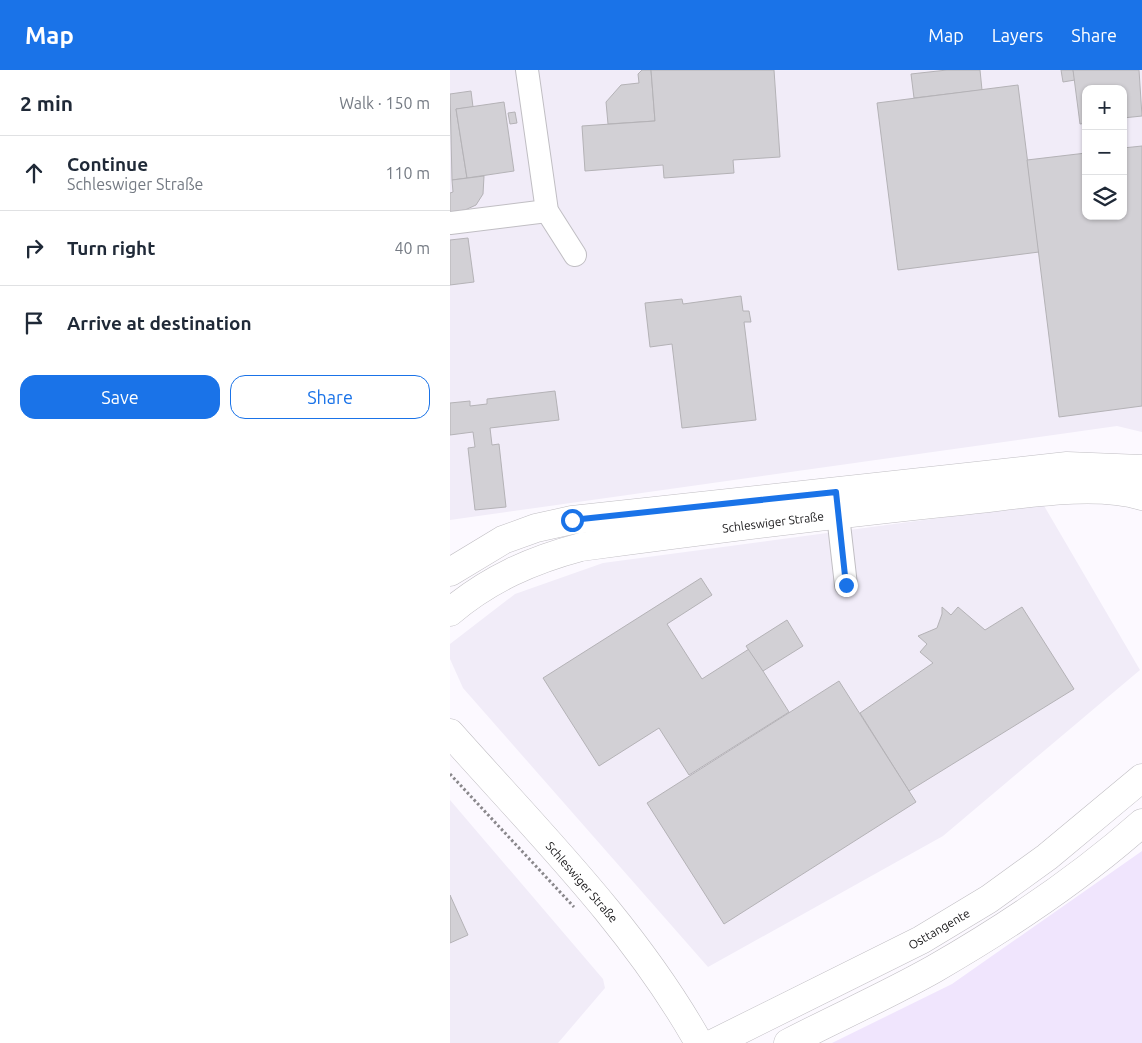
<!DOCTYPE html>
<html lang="en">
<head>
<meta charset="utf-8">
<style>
  body { margin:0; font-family:Ubuntu,sans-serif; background:#f6f6f7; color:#1f2937 }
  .controls { position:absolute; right:15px; top:15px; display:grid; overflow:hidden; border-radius:10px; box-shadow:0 1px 4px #0004 }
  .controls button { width:45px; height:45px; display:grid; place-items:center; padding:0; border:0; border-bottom:1px solid #e0e1e3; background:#fff; color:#1f2937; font:25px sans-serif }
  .stop { position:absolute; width:15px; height:15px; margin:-11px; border:4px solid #1a73e8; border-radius:50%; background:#fff }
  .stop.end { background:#1a73e8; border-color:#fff; box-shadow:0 1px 5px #0008 }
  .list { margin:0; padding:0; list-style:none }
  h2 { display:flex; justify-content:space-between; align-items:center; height:65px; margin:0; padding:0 20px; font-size:21px }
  h2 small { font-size:16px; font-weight:400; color:#747a83 }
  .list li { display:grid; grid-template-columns:32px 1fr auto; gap:15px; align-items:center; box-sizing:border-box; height:75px; padding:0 20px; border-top:1px solid #e0e1e3 }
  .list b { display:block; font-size:19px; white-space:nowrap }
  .list p { margin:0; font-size:16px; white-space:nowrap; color:#747a83 }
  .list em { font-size:16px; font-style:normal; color:#747a83 }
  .actions { display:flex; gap:10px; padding:15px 20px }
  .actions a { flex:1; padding:11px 0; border:1px solid #1a73e8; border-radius:15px; text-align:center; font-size:18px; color:#1a73e8 }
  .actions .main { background:#1a73e8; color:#fff }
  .icon { flex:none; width:28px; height:28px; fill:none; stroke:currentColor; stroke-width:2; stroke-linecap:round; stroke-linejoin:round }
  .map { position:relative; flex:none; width:692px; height:973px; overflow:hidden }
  header { display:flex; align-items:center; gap:30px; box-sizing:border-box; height:70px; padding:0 25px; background:#1a73e8; color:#fff }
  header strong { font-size:24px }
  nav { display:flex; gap:28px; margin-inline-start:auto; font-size:18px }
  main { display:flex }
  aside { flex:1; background:#fff }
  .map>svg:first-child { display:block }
  .built { fill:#f1ecf8; fill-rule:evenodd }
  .green { fill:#f0e5fd }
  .building { fill:#d2d0d5; stroke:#b4b2b6 }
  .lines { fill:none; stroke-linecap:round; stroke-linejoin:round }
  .minor-casing { stroke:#c0bec3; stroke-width:24 }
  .major-casing { stroke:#c0bec3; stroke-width:29 }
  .highway-casing { stroke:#c0bec3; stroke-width:29 }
  .path { stroke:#89878b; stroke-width:3; stroke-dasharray:2.5 2.5; stroke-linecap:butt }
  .minor { stroke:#fff; stroke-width:22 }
  .major { stroke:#fff; stroke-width:28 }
  .highway { stroke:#fff; stroke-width:28 }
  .route { stroke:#1a73e8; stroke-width:6 }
  .labels { text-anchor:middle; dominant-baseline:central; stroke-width:4.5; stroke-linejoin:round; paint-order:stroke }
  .street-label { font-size:12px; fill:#181719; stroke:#fff }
</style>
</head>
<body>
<header>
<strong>Map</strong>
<nav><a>Map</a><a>Layers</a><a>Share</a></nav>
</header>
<main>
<aside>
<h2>2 min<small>Walk · 150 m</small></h2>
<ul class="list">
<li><svg class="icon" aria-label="ahead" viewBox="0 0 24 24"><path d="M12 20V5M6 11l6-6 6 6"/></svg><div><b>Continue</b><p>Schleswiger Straße</p></div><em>110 m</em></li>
<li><svg class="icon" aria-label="right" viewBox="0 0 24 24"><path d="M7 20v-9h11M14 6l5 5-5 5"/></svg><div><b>Turn right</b></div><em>40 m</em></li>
<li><svg class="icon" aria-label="arrive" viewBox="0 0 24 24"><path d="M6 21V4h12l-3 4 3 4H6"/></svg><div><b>Arrive at destination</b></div></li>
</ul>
<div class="actions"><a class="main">Save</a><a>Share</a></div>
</aside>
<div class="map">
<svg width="692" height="973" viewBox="0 0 692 973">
  <rect width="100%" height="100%" fill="#fcf9ff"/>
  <g class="built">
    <path d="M 0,0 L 692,0 L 692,362 L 667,356 L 0,450 ZM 636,19 L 673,19 L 673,146 L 636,146 Z"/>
    <polygon points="593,434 690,600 493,766 258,897 13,618 0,589 0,574 65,524 153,493"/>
    <polygon points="0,730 153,909 155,918 108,973 0,973"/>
  </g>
  <polygon class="green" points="692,781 692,973 382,973 502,914"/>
  <g class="building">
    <polygon points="192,0 201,0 205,51 158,54 156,32 171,15 189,13 188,4"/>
    <polygon points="201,0 324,0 330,87 283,90 284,103 214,108 213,95 135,101 132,56 205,51"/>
    <polygon points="497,0 530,0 532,20 464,28 461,4"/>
    <polygon points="611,0 623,0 625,10 613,12"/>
    <polygon points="623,0 689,0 692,46 673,48 673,19 636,19 636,53 630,54"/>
    <polygon points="568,15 589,182 448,200 427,33"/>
    <polygon points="21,21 23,37 6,39 17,108 2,110 0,24"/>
    <polygon points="54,32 64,101 17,108 6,39"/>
    <polygon points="65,42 67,53 60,54 58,43"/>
    <polygon points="692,76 692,336 609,347 577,90 636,83 636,146 673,146 673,78"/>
    <polygon points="34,106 33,124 26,135 15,140 0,142 0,123 3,122 2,110"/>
    <polygon points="18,168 24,212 0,215 0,170"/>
    <polygon points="291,226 293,241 299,241 301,252 294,252 306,350 232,358 222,274 200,277 195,233 232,229 233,234"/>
    <polygon points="105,321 109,350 40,358 42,375 49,374 56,437 25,440 18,378 25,377 23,362 0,365 0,333 20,331 20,336 37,334 37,329"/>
    <polygon points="251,508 262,525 217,554 252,609 299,579 339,642 239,705 209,658 149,696 93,608"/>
    <polygon points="492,537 501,545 508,537 535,560 572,537 624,619 459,721 410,643 483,593 470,582 477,574 468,566 487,558 492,544"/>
    <polygon points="337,550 353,576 313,601 296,576"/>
    <polygon points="389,611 466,732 274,854 197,733"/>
    <polygon points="0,825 18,865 0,873"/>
  </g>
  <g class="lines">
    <g class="minor-casing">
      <g id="minor">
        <polyline points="77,0 97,141 125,185"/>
        <polyline points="0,153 97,141"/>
        <polyline points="386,428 396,515"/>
      </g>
    </g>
    <g class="major-casing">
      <g id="major">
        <polyline points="0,502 53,470 86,458 122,450 617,396 692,399"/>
        <path d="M 0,542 C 39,509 82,490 131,477 C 258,460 384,444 511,431 C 565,426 641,411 692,426"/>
        <path d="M 0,663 C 88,762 184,857 249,973"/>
      </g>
    </g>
    <g class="highway-casing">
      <g id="highway">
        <polyline points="264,973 471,870 539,829 597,787 692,708"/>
        <path d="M 338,973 C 386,948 436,926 484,899 C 557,857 629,809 692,753"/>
      </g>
    </g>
    <polyline class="path" points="0,704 124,837"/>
    <use href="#minor" class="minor"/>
    <use href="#major" class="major"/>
    <use href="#highway" class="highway"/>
  </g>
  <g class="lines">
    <polyline class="route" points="122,450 386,422 396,515"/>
  </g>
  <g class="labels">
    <g class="street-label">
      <text transform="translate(323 452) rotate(-7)">Schleswiger Straße</text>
      <text transform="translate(132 812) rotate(49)">Schleswiger Straße</text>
      <text transform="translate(489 859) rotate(-30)">Osttangente</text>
    </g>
  </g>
</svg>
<div class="controls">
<button>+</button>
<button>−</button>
<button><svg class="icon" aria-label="layers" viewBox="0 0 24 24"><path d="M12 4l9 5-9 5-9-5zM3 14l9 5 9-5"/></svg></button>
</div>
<div class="stop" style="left:122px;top:450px"></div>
<div class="stop end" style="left:396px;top:515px"></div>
</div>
</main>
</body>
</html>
